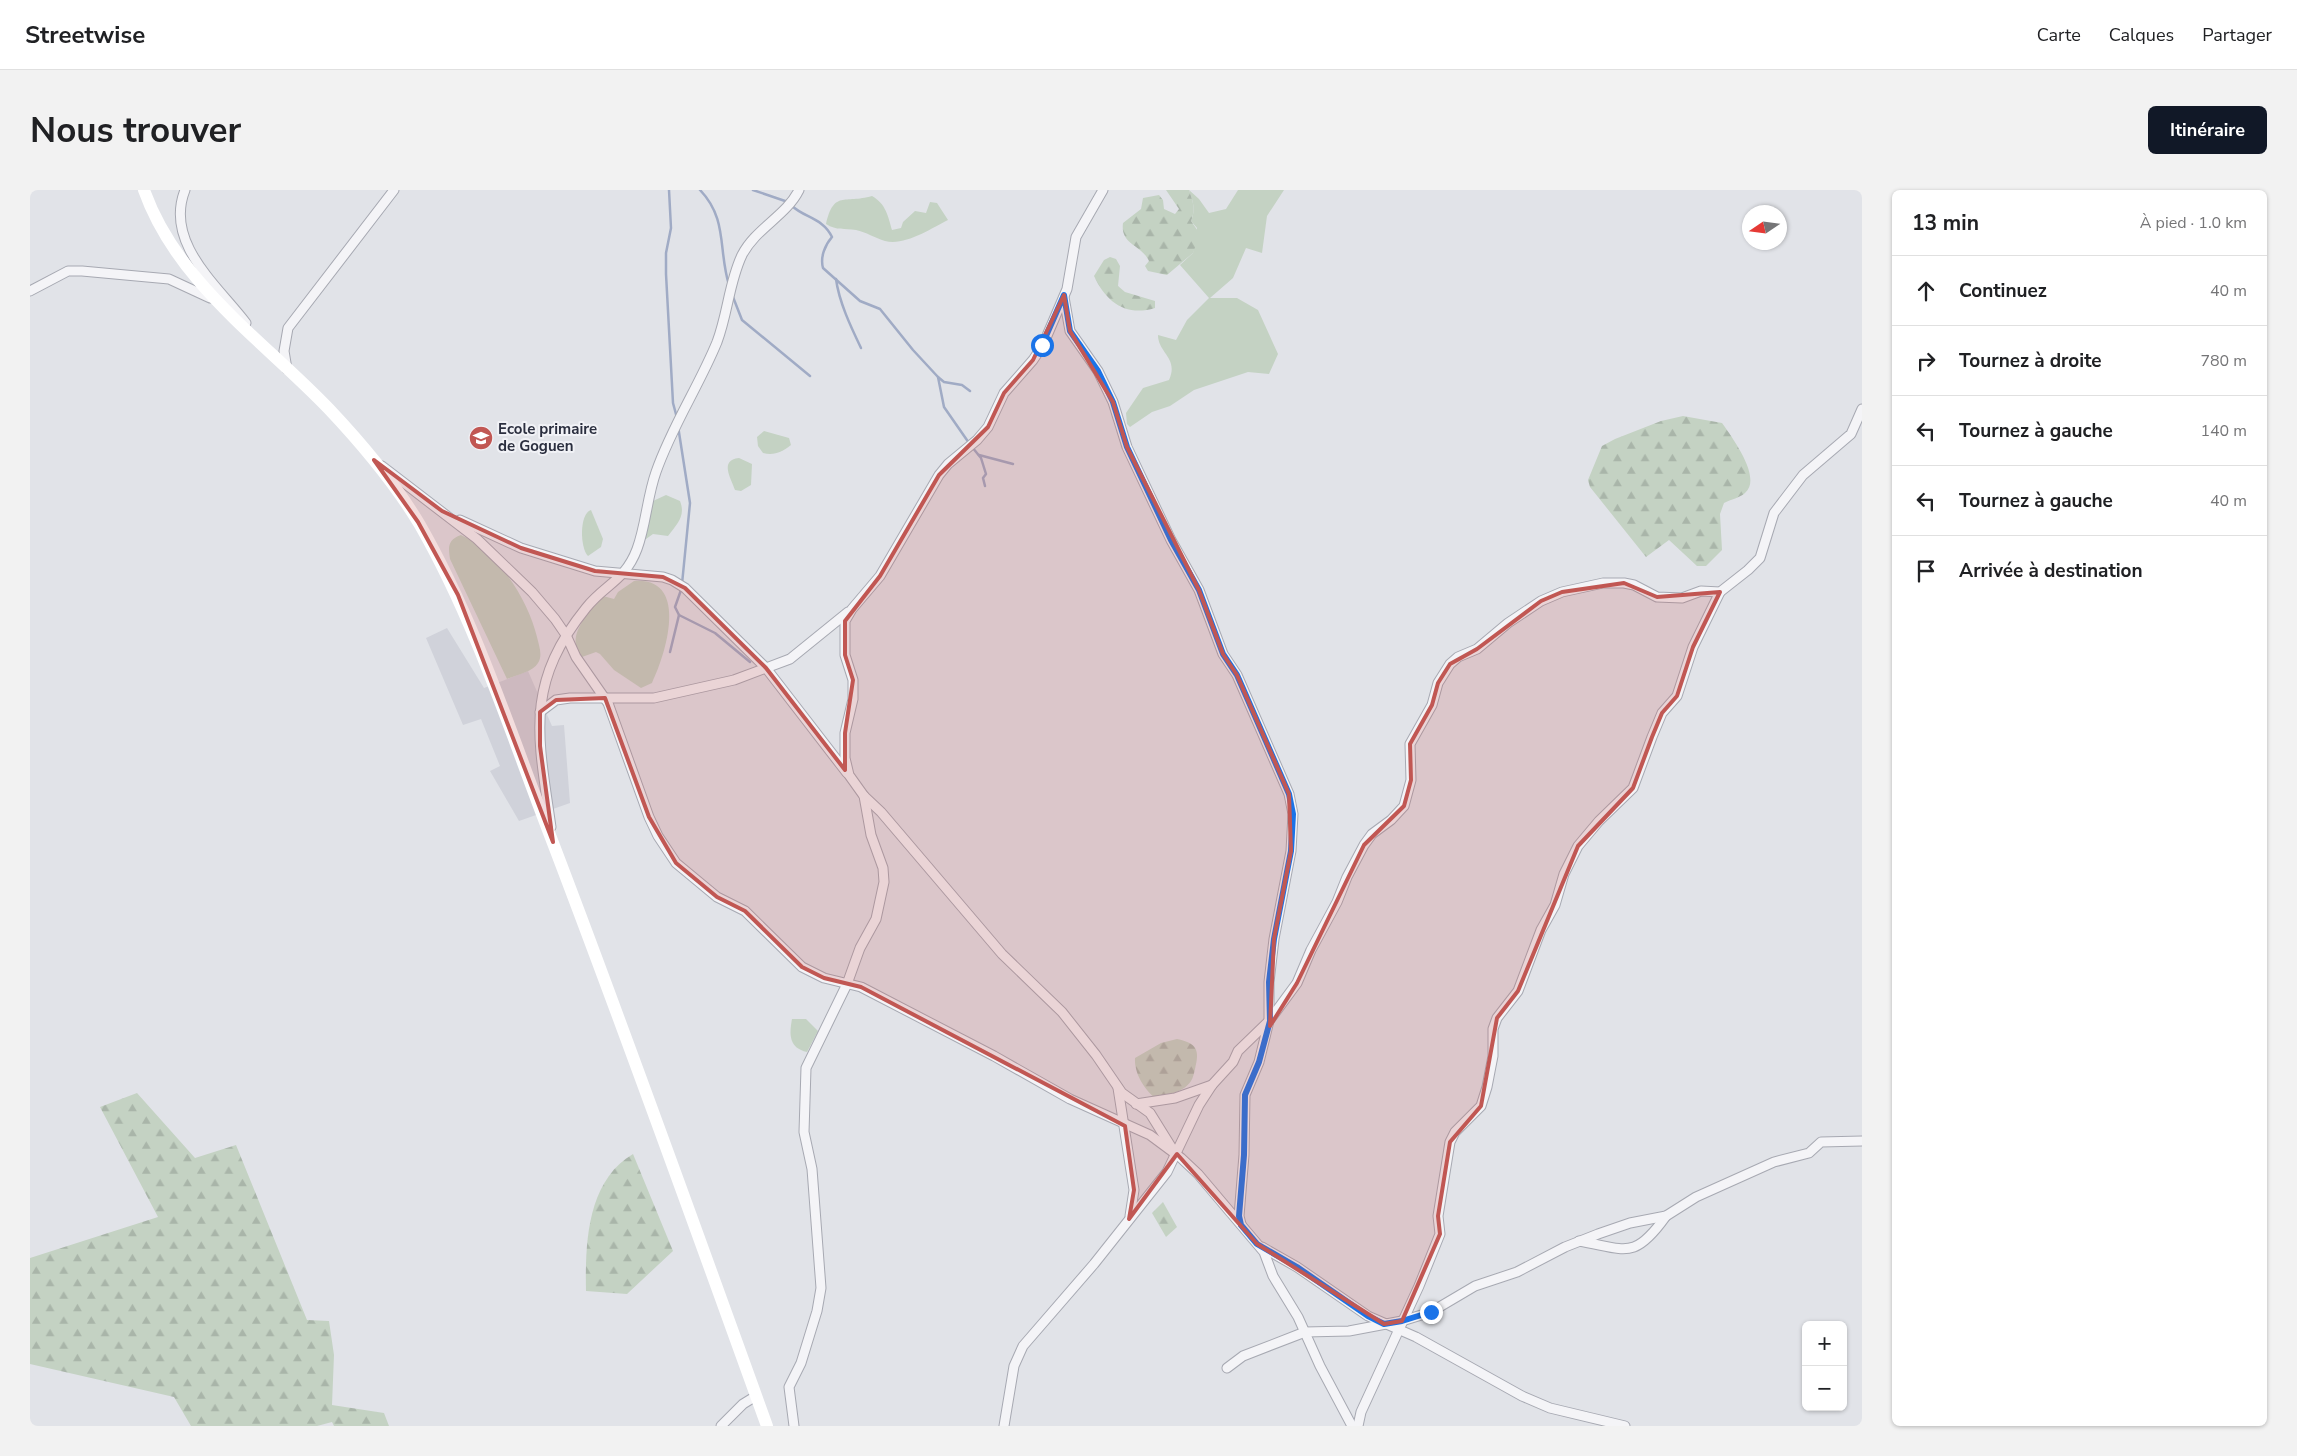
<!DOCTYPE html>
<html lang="fr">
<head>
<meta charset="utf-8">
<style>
  body { margin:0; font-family:"Nunito Sans",sans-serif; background:#f2f2f2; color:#202124 }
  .controls { position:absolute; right:15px; bottom:15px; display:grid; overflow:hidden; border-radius:8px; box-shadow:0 1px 4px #0004 }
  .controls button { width:45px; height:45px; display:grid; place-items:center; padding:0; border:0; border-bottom:1px solid #e0e0e0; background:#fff; color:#202124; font:25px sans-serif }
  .compass { position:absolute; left:1712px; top:15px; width:45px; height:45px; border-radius:50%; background:#fff; box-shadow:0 1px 4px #0004; rotate:257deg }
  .stop { position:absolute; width:15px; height:15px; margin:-11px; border:4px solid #1a73e8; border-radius:50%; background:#fff }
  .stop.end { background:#1a73e8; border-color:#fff; box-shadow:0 1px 5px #0008 }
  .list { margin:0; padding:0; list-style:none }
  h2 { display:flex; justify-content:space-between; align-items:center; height:65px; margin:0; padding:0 20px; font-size:21px }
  h2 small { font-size:16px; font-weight:400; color:#757577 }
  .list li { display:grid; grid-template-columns:32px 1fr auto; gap:15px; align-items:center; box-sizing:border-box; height:70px; padding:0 20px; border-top:1px solid #e0e0e0 }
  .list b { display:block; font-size:19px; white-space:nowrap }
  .list em { font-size:16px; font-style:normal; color:#757577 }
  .icon { flex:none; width:28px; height:28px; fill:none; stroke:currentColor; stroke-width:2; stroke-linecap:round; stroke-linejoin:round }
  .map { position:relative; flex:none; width:1832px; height:1236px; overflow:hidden; border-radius:8px }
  header { display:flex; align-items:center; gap:30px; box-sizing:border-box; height:70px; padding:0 25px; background:#fff; border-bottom:1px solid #e0e0e0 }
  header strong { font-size:24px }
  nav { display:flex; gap:28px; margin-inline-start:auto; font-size:18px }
  .intro { display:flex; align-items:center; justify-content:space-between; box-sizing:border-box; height:120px; padding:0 30px }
  h1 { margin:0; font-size:35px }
  .button { padding:12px 22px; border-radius:8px; background:#111827; color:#fff; font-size:18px; font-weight:700 }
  main { display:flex; gap:30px; padding:0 30px }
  aside { flex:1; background:#fff; border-radius:8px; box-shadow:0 1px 4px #0004 }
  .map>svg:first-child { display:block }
  .built { fill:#d0d2da }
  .green { fill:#c4d2c3 }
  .forest { fill:url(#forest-firs) }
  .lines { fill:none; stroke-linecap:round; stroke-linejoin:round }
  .stream { stroke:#a0abc5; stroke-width:2.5 }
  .street-casing { stroke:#a7a9b2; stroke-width:11 }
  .street { stroke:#f4f4f7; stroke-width:9 }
  .secondary { stroke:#fff; stroke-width:12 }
  .route { stroke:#1a73e8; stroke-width:6 }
  .marked { fill:#c15753; fill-opacity:0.2; stroke:#c15753; stroke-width:4; stroke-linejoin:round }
  .labels { text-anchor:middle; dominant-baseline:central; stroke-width:4; stroke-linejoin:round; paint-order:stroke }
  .poi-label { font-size:15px; font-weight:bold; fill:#2b2f3f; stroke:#f1f2f6; text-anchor:start }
</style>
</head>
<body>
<header>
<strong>Streetwise</strong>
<nav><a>Carte</a><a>Calques</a><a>Partager</a></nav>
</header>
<div class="intro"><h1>Nous trouver</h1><a class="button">Itinéraire</a></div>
<main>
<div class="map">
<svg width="1832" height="1236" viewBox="0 0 1832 1236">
  <defs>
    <pattern id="forest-firs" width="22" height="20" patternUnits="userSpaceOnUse" patternTransform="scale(1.25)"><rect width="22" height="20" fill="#c4d2c3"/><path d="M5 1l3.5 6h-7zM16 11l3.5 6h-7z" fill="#a9b5a9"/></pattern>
  </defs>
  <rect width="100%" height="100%" fill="#e1e3e8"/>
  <polygon class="built" points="417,438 454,498 498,481 522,536 534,535 540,613 489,631 460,581 470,576 451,529 433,535 396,448"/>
  <g class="green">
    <path d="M 1159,0 L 1169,9 L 1179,23 L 1196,19 L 1208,0 L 1254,0 L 1237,26 L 1232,63 L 1216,58 L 1203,88 L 1180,108 L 1207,108 L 1228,120 L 1248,164 L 1239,184 L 1218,182 L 1164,200 L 1140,216 L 1122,222 L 1100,237 L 1097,234 L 1096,223 L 1113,198 L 1139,190 C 1149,168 1128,163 1128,145 L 1146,150 L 1157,130 L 1179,108 L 1150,75 L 1163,63 L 1167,38 L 1161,31 C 1166,19 1163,12 1159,0 Z"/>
    <path d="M 842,6 C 856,14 858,26 862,40 L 871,38 L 873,32 L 885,21 L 896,23 L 900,12 L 907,13 L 918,30 C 900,39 875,56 855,51 C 845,48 836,42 826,40 C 814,38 807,41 796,34 C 804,0 814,14 842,6 Z"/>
    <path d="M 734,241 L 759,248 L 761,255 C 752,262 744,266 733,263 L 728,256 L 727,247 Z"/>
    <path d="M 709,268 L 722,274 L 721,295 L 711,301 L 705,300 C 701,288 689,270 709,268 Z"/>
    <path d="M 636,305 L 650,311 C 656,326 647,334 638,346 L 623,344 L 616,349 L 613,347 L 623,311 Z"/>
    <path d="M 561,320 L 573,349 L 571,357 L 558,366 C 550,358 549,324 561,320 Z"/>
    <path d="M 431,345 C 467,361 498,409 507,447 C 509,456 513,465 508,473 C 503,482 486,485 477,489 L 420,369 C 418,356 418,350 431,345 Z"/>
    <path d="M 604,391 C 660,387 636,464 622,493 L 611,498 L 584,480 L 570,464 L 566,462 L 552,467 C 535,448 556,426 568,410 L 573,406 L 584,409 L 588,402 Z"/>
    <path d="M 762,829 L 776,829 L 788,841 L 777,862 C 759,858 759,845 762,829 Z"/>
  </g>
  <g class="forest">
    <path d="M 1136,0 L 1159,0 C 1163,12 1166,19 1161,31 L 1170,44 L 1163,63 L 1137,85 L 1118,81 L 1115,76 L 1119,71 C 1111,54 1090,55 1093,33 L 1111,19 L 1113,8 L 1129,5 L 1133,10 L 1134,19 L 1145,24 L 1149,19 Z"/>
    <path d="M 1080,67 L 1086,69 L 1090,76 L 1088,96 L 1095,102 L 1125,111 L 1125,118 C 1096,127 1076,112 1064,86 L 1074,70 Z"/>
    <path d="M 1653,226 L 1692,233 C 1701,246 1733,288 1715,303 C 1710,308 1701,309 1694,313 L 1690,324 L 1692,360 L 1676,376 L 1667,376 L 1639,350 L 1616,367 L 1560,297 L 1558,290 L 1572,256 L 1585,249 L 1631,231 Z"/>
    <path d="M 1147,849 C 1167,853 1170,860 1165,879 C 1164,883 1163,888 1161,891 C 1154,902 1137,905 1125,908 C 1114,899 1104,883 1105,868 L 1131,853 Z"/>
    <polygon points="107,903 165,968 206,955 277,1130 299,1131 304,1165 302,1215 354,1223 359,1236 304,1236 302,1232 287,1236 161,1236 144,1207 0,1174 0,1068 128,1027 70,917"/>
    <path d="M 603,964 L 643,1061 L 597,1104 L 556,1101 C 555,1053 557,991 603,964 Z"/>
    <polygon points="1133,1012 1147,1037 1136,1047 1122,1023"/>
  </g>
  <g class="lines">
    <g class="stream">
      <polyline points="639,0 641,38 636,63 636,84 643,213 647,228"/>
      <path d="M 670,0 C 698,29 688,60 699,95"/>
      <polyline points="723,0 758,12"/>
      <path d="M 762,16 C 775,28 793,28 802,47 C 795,55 790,67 793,78 L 830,111 L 850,119 L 883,160 L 908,187 L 914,192 L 932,195 L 940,201"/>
      <path d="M 806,89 C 809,112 821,137 831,158"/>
      <polyline points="703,107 712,130 780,186"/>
      <polyline points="908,187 914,217 939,253"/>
      <polyline points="648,236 660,313 652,394"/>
      <polyline points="942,257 951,268 956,284 953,288 955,296"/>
      <polyline points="949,265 983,274"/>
      <polyline points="651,400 645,417 649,425 685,443 720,472"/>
      <polyline points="640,462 649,425"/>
    </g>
    <g class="street-casing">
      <g id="street">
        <path d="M 155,0 C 134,53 188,96 216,133"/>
        <polyline points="0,101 38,81 52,81 139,89 180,108"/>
        <polyline points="1034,107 1040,141 1068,181 1083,212 1097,257 1141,350 1169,400 1193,464 1207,485 1259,604 1263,624 1261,661 1244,749 1239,792 1239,831 1229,872 1215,905 1214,965 1209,1026 1211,1034"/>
        <polyline points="257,179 254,161 258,138 364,0"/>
        <polyline points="352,276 447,349 502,402 525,429 536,445 546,467 578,513 619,627 628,646 646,673 687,707 715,721 772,777 794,788 831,797 964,866 1040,909 1120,945 1151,968 1168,984 1234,1062 1243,1086 1268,1127 1290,1176 1322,1236"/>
        <polyline points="430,330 491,358 565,381 633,387 642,390 655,398 736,478 817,583"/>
        <polyline points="510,522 526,510 540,508 624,508 704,490 760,469 818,422"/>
        <polyline points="834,606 851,622 972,764 1032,822 1066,865 1092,903 1120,923 1143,960"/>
        <path d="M 521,637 C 508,546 494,495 556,418 C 575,394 595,391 607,359 C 616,335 617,307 626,282 C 642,236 669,196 687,152 C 698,123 699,92 712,65 C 726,38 756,26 769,0"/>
        <polyline points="1088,898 1104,1000 1100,1026"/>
        <polyline points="1106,914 1145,908 1182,895"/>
        <path d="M 1549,1051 C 1596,1059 1604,1071 1636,1026"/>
        <polyline points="1232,1057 1267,1077 1338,1126 1386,1147 1492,1206 1520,1218 1595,1236"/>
        <polyline points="1197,1178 1213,1166 1275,1142 1319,1141 1372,1131 1401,1122 1445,1096 1487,1082 1535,1057 1568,1044 1600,1033 1636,1026 1666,1007 1744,972 1779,963 1791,952 1832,951"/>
        <polyline points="691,1236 713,1214 726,1206"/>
        <polyline points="764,1236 759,1197 771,1173 787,1121 791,1098 782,979 774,942 776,878 817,794 830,758 846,729 854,692 853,678 841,645 834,606 819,585 815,568 815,543 823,509 823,490 815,465 815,431 822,419 850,386 909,285 918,274 947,250 958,237 974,203 1003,170 1013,155 1037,99 1046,47 1073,0"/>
        <polyline points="974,1236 984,1176 993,1156 1064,1074 1137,982 1169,915 1182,895 1203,872 1208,861 1239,831 1267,793 1281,760 1307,712 1317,687 1334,655 1342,644 1361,630 1374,616 1381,590 1380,554 1402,515 1408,493 1420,474 1428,467 1447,459 1478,433 1511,411 1532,402 1573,393 1594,393 1604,395 1627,407 1652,408 1671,401 1690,402 1718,380 1730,368 1744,323 1773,285 1821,244 1832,219"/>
        <polyline points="1328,1236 1331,1222 1389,1096 1410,1044 1408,1026 1420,952 1425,942 1451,916 1457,897 1463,866 1463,839 1467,828 1488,801 1511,740 1525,715 1534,684 1548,656 1569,631 1603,598 1622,547 1632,523 1647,506 1663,457 1690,402"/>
      </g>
    </g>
    <use href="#street" class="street"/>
    <path class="secondary" d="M 114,0 C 147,93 233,150 299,219 C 332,254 365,293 390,335 C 445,431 479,538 518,640 C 594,838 665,1037 737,1236"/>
  </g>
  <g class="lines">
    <polyline class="route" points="1012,155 1034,105 1040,141 1068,181 1083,212 1097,257 1141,350 1169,400 1193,464 1207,485 1259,604 1263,624 1261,661 1244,749 1239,792 1240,831 1229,872 1215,905 1214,965 1209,1026 1211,1035 1227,1054 1267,1077 1338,1126 1354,1134 1372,1131 1401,1122"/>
  </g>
  <path class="marked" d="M 1034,105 L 1040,141 L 1083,212 L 1097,257 L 1169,400 L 1193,464 L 1207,485 L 1259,604 L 1261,661 L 1244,749 L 1240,836 L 1267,793 L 1334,655 L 1374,616 L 1381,590 L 1380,554 L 1402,515 L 1408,493 L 1420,474 L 1447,459 L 1511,411 L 1532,402 L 1594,393 L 1627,407 L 1690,402 L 1663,457 L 1647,506 L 1632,523 L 1622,547 L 1603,598 L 1548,656 L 1488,801 L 1467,828 L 1451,916 L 1420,952 L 1408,1026 L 1410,1044 L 1372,1131 L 1354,1134 L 1227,1054 L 1147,964 L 1099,1029 L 1104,1000 L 1095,936 L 831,797 L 794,788 L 772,777 L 715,721 L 687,707 L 646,673 L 619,627 L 575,508 L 526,510 L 510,522 L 510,556 L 523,652 L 428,405 L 388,332 L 344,270 L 412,321 L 491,358 L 565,381 L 633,387 L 655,398 L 736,478 L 815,580 L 815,543 L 823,490 L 815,465 L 815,431 L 850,386 L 909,285 L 958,237 L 974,203 L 1003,170 Z"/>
  <defs>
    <g id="school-disc" transform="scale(1.25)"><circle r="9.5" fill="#c15753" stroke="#f1f2f6"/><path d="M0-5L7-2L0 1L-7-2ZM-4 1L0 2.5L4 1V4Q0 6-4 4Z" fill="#fff"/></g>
  </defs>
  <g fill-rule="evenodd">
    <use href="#school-disc" x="451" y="248"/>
  </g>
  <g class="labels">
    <g class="poi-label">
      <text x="468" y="239">Ecole primaire<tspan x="468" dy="17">de Goguen</tspan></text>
    </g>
  </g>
</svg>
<div class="controls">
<button>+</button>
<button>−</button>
</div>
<svg class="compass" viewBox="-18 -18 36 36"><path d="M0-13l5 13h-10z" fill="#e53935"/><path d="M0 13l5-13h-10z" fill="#757577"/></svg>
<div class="stop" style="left:1012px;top:155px"></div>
<div class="stop end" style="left:1401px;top:1122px"></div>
</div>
<aside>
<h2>13 min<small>À pied · 1.0 km</small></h2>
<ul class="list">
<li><svg class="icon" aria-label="ahead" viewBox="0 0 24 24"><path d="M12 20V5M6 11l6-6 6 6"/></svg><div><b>Continuez</b></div><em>40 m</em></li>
<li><svg class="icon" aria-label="right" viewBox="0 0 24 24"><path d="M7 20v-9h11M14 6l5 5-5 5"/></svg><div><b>Tournez à droite</b></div><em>780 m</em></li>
<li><svg class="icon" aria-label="left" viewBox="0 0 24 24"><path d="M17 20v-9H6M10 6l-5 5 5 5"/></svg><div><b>Tournez à gauche</b></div><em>140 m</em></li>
<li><svg class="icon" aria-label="left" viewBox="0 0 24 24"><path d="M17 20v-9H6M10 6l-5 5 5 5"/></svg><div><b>Tournez à gauche</b></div><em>40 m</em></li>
<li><svg class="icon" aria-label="arrive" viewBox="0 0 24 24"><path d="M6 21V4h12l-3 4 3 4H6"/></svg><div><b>Arrivée à destination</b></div></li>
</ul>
</aside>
</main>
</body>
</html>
